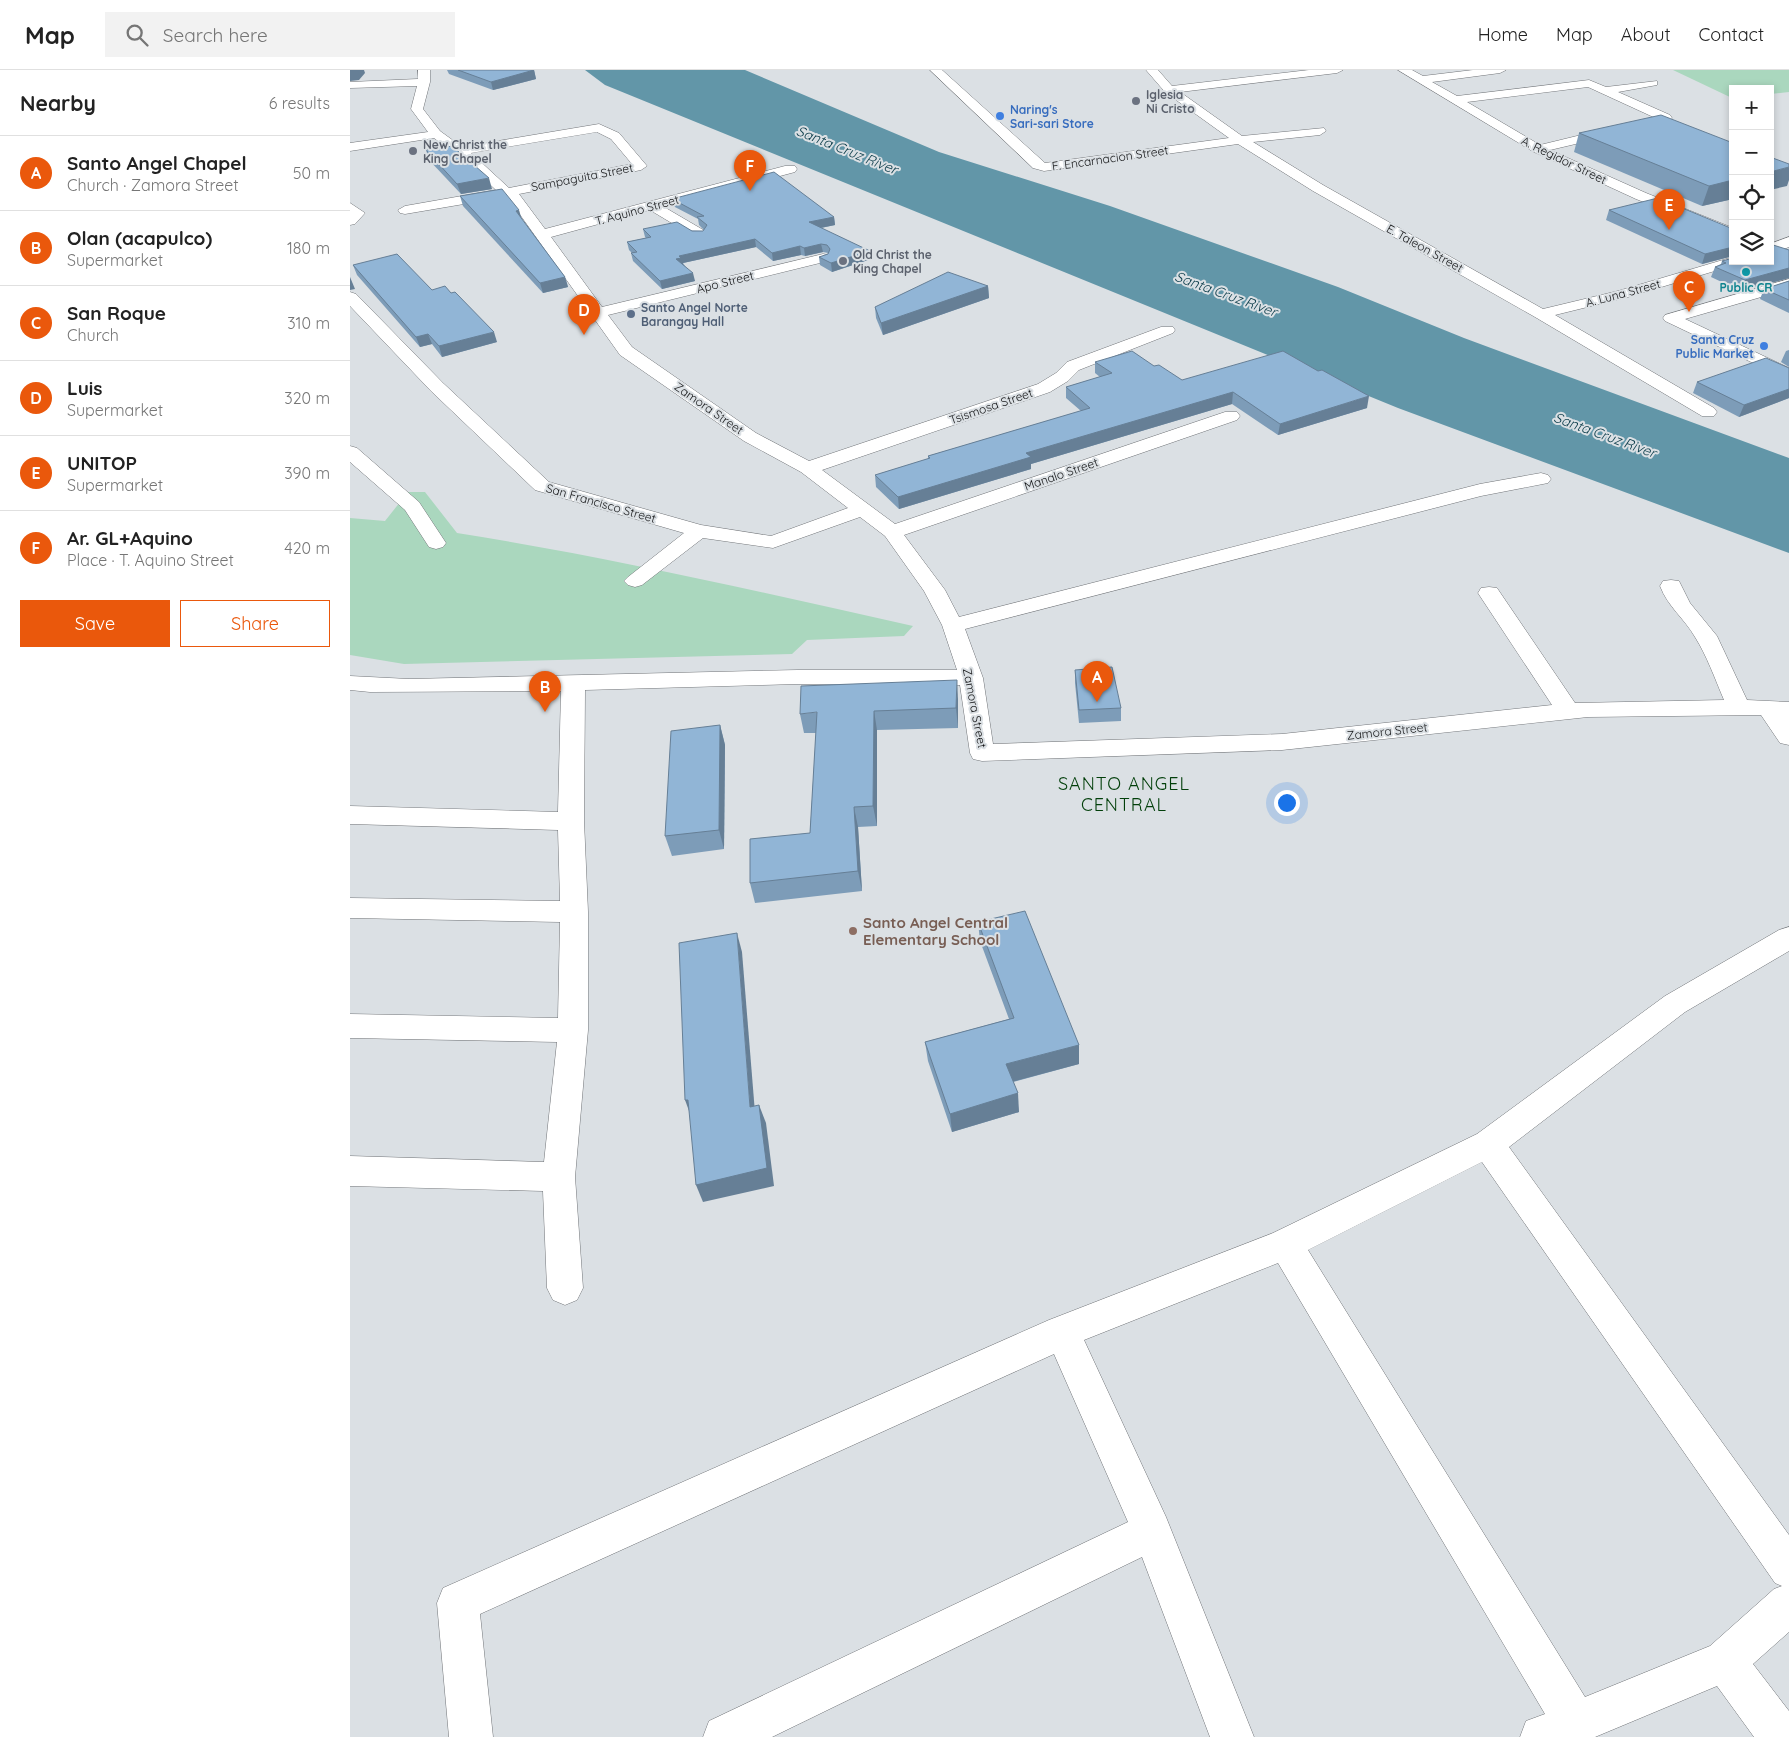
<!DOCTYPE html>
<html lang="en">
<head>
<meta charset="utf-8">
<style>
  body { margin:0; font-family:Quicksand,sans-serif; background:#f2f2f2; color:#222 }
  .controls { position:absolute; right:15px; top:15px; display:grid; overflow:hidden; border-radius:0px; box-shadow:0 2px 8px #0003 }
  .controls button { width:45px; height:45px; display:grid; place-items:center; padding:0; border:0; border-bottom:1px solid #e0e0e0; background:#fff; color:#222; font:25px sans-serif }
  .you { position:absolute; left:936px; top:732px; width:18px; height:18px; margin:-12px; border:4px solid #fff; border-radius:50%; background:#1a73e8; box-shadow:0 0 0 8px #1a73e833 }
  .badge { display:grid; place-items:center; width:32px; height:32px; border-radius:50%; background:#ea580c; color:#fff; font-size:16px; font-weight:700 }
  .pin { position:absolute; translate:-50% -41px; filter:drop-shadow(0 1px 2px #0008) }
  .pin::after { content:''; position:absolute; top:26px; width:18px; height:15px; background:inherit; clip-path:polygon(0 0,100% 0,50% 100%) }
  .list { margin:0; padding:0; list-style:none }
  h2 { display:flex; justify-content:space-between; align-items:center; height:65px; margin:0; padding:0 20px; font-size:21px }
  h2 small { font-size:16px; font-weight:400; color:#767676 }
  .list li { display:grid; grid-template-columns:32px 1fr auto; gap:15px; align-items:center; box-sizing:border-box; height:75px; padding:0 20px; border-top:1px solid #e0e0e0 }
  .list b { display:block; font-size:19px; white-space:nowrap }
  .list p { margin:0; font-size:16px; white-space:nowrap; color:#767676 }
  .list em { font-size:16px; font-style:normal; color:#767676 }
  .actions { display:flex; gap:10px; padding:15px 20px }
  .actions a { flex:1; padding:11px 0; border:1px solid #ea580c; border-radius:0px; text-align:center; font-size:18px; color:#ea580c }
  .actions .main { background:#ea580c; color:#fff }
  .icon { flex:none; width:28px; height:28px; fill:none; stroke:currentColor; stroke-width:2; stroke-linecap:round; stroke-linejoin:round }
  .map { position:relative; flex:none; width:1439px; height:1667px; overflow:hidden }
  header { display:flex; align-items:center; gap:30px; box-sizing:border-box; height:70px; padding:0 25px; background:#fff; border-bottom:1px solid #e0e0e0 }
  header strong { font-size:24px }
  nav { display:flex; gap:28px; margin-inline-start:auto; font-size:18px }
  .search { width:350px; height:45px; background:#f2f2f2; display:flex; align-items:center; gap:12px; box-sizing:border-box; padding:0 18px; border-radius:0px; color:#767676; font-size:19px }
  main { display:flex }
  aside { flex:1; background:#fff }
  .map>svg:first-child { display:block }
  .green { fill:#aad7be }
  .water { fill:#6296a8 }
  .lines { fill:none; stroke-linecap:round; stroke-linejoin:round }
  .minor-casing { stroke:#717478; stroke-width:1 }
  .minor { fill:#fff; fill-rule:evenodd }
  .wall { fill:#7d9cb8 }
  .shaded-wall { fill:#667f96 }
  .building { fill:#91b5d6; stroke:#667f96 }
  .worship-dot { fill:#6b7280; stroke:#dbe0e4; stroke-width:2 }
  .shop-dot { fill:#3f7fe0; stroke:#dbe0e4; stroke-width:2 }
  .culture-dot { fill:#0f9aa8; stroke:#dbe0e4; stroke-width:2 }
  .service-dot { fill:#5c6f8a; stroke:#dbe0e4; stroke-width:2 }
  .education-dot { fill:#8d6e63; stroke:#dbe0e4; stroke-width:2 }
  .labels { text-anchor:middle; dominant-baseline:central; stroke-width:4; stroke-linejoin:round; paint-order:stroke }
  .far-worship-label { font-size:12px; font-weight:bold; fill:#5b616d; stroke:#dbe0e4; text-anchor:start }
  .far-shop-label { font-size:12px; font-weight:bold; fill:#366cbe; stroke:#dbe0e4; text-anchor:start }
  .far-street-label { font-size:12px; fill:#141517; stroke:#dbe0e4 }
  .far-culture-label { font-size:12px; font-weight:bold; fill:#0d838f; stroke:#dbe0e4 }
  .far-service-label { font-size:12px; font-weight:bold; fill:#4e5e75; stroke:#dbe0e4; text-anchor:start }
  .far-water-label { font-size:14px; font-style:italic; fill:#0a3b49; stroke:#dbe0e4 }
  .education-label { font-size:15px; font-weight:bold; fill:#785e54; stroke:#dbe0e4; text-anchor:start }
  .quarter-label { font-size:18px; letter-spacing:1px; fill:#023f0a; stroke:#dbe0e4 }
</style>
</head>
<body>
<header>
<strong>Map</strong>
<div class="search"><svg class="icon" aria-label="search" viewBox="0 0 24 24"><circle cx="10" cy="10" r="6"/><path d="M15 15l6 6"/></svg>Search here</div>
<nav><a>Home</a><a>Map</a><a>About</a><a>Contact</a></nav>
</header>
<main>
<aside>
<h2>Nearby<small>6 results</small></h2>
<ul class="list">
<li><span class="badge">A</span><div><b>Santo Angel Chapel</b><p>Church · Zamora Street</p></div><em>50 m</em></li>
<li><span class="badge">B</span><div><b>Olan (acapulco)</b><p>Supermarket</p></div><em>180 m</em></li>
<li><span class="badge">C</span><div><b>San Roque</b><p>Church</p></div><em>310 m</em></li>
<li><span class="badge">D</span><div><b>Luis</b><p>Supermarket</p></div><em>320 m</em></li>
<li><span class="badge">E</span><div><b>UNITOP</b><p>Supermarket</p></div><em>390 m</em></li>
<li><span class="badge">F</span><div><b>Ar. GL+Aquino</b><p>Place · T. Aquino Street</p></div><em>420 m</em></li>
</ul>
<div class="actions"><a class="main">Save</a><a>Share</a></div>
</aside>
<div class="map">
<svg width="1439" height="1667" viewBox="0 0 1439 1667">
  <rect width="100%" height="100%" fill="#dbe0e4"/>
  <g class="green">
    <polygon points="1323,0 1439,0 1439,22 1420,24 1420,19 1383,19 1382,28"/>
    <path d="M 58,422 L 75,422 L 107,463 C 260,487 411,522 563,556 L 554,566 L 457,570 L 442,584 L 54,594 L 0,585 L 0,448 L 35,451 Z"/>
  </g>
  <polygon class="water" points="235,0 395,0 589,82 760,136 988,217 1114,268 1439,388 1439,483 1048,338 255,15"/>
  <g class="lines">
    <g class="minor-casing">
      <g id="minor">
        <path d="M 68,0 L 80,0 L 80,12 L 73,39 L 90,61 L 112,77 L 249,54 L 269,63 L 297,96 L 291,100 L 169,124 L 195,159 L 435,96 L 445,96 L 447,99 L 445,102 L 314,137 L 355,161 L 357,164 L 355,167 L 345,167 L 300,140 L 201,167 L 252,237 L 473,184 L 478,185 L 480,188 L 478,191 L 258,245 L 282,277 L 406,363 L 459,391 L 688,314 L 706,303 L 717,292 L 811,257 L 823,257 L 825,260 L 823,263 L 729,300 L 718,311 L 700,322 L 472,400 L 545,454 L 875,342 L 887,342 L 890,346 L 887,350 L 554,465 L 595,520 L 609,547 L 1130,414 L 1191,403 L 1198,405 L 1201,409 L 1198,413 L 1131,426 L 615,559 L 633,608 L 643,674 L 932,664 L 1202,635 L 1128,523 L 1131,518 L 1139,517 L 1147,518 L 1225,633 L 1374,630 C 1365,609 1357,586 1345,567 C 1334,548 1318,537 1310,516 L 1313,511 L 1321,510 L 1329,511 L 1340,533 L 1367,566 L 1397,630 L 1439,632 L 1439,675 L 1430,673 L 1411,645 L 1238,647 L 932,680 L 632,691 L 623,689 L 620,683 L 610,615 L 448,614 L 235,620 L 234,751 L 238,842 L 238,960 L 225,1107 L 233,1218 L 227,1230 L 215,1235 L 203,1230 L 197,1218 L 193,1121 L 0,1116 L 0,1086 L 194,1092 L 207,972 L 0,968 L 0,944 L 208,948 L 210,852 L 0,848 L 0,828 L 210,831 L 208,760 L 0,754 L 0,736 L 208,742 L 211,621 L 20,622 L 0,620 L 0,606 L 59,609 L 448,600 L 607,600 L 592,555 L 574,521 L 535,466 L 510,447 L 423,478 L 353,468 L 292,515 L 285,517 L 278,515 L 274,511 L 278,507 L 334,463 L 185,420 L 81,321 L 0,236 L 0,222 L 6,224 L 93,313 L 199,412 L 351,455 L 421,466 L 498,438 L 451,402 L 394,371 L 270,285 L 159,129 L 155,127 L 55,144 L 50,143 L 48,140 L 55,136 L 146,120 L 117,93 L 84,68 L 0,81 L 0,73 L 78,62 L 61,39 L 67,16 L 0,18 L 0,12 L 68,9 ZM 247,62 L 261,69 L 282,94 L 159,118 L 121,83 Z"/>
        <polygon points="580,0 592,0 695,93 879,68 815,22 796,0 808,0 822,16 959,0 993,0 987,3 830,22 892,66 974,58 976,61 970,65 903,72 973,115 1193,239 1268,221 1383,187 1383,191 1390,191 1388,194 1278,227 1205,245 1364,338 1367,342 1364,346 1352,346 1185,247 963,121 888,74 694,101 683,98"/>
        <polygon points="1048,0 1062,0 1073,6 1123,0 1156,0 1150,3 1082,12 1107,26 1239,10 1256,17 1307,11 1307,15 1268,22 1320,45 1322,48 1320,51 1312,51 1238,17 1117,32 1190,75 1264,57 1268,58 1270,61 1268,64 1200,80 1296,123 1383,158 1383,167 1286,129 1184,82"/>
        <polygon points="0,133 15,143 5,154 0,155"/>
        <polygon points="1439,167 1439,177 1420,184 1420,174"/>
        <polygon points="1439,209 1439,219 1335,249 1439,298 1439,310 1315,251 1313,248 1315,245"/>
        <polygon points="0,376 7,378 69,432 96,473 93,477 86,479 79,477 55,440 0,392"/>
        <path d="M 1439,857 L 1439,881 L 1335,942 L 1159,1077 L 1439,1465 L 1439,1562 L 1403,1594 L 1439,1641 L 1439,1667 L 1404,1667 L 1367,1616 L 1245,1667 L 1170,1667 L 1176,1651 L 1195,1644 L 928,1193 L 734,1270 L 816,1447 L 904,1667 L 860,1667 L 792,1487 L 422,1667 L 353,1667 L 359,1651 L 778,1452 L 704,1284 L 130,1544 L 143,1667 L 99,1667 L 87,1533 L 93,1518 L 699,1250 L 923,1163 L 1127,1064 L 1315,926 L 1429,860 ZM 1132,1092 L 1425,1513 L 1432,1516 L 1424,1519 L 1360,1576 L 1235,1627 L 958,1180 Z"/>
      </g>
    </g>
    <use href="#minor" class="minor"/>
  </g>
  <g class="wall">
    <polygon points="97,0 184,0 186,9 143,20 99,4"/>
    <polygon points="1229,63 1383,73 1383,129 1352,136 1224,82"/>
    <polygon points="76,80 142,119 111,124 79,90"/>
    <polygon points="110,126 171,149 215,207 218,217 193,223 113,136"/>
    <polygon points="322,129 484,147 485,155 471,158 521,189 482,202 470,195 469,187 478,184 478,183 473,182 455,186 451,185 423,191 406,177 333,193 345,211 312,219 283,191 281,183 282,183 279,180 277,172 296,168 295,167 293,159 353,161 354,160 349,155 348,149 323,136"/>
    <polygon points="1259,140 1383,159 1383,186 1352,194 1256,150"/>
    <polygon points="1439,180 1439,208 1391,221 1361,207 1365,197 1371,194 1372,191"/>
    <polygon points="3,195 82,220 147,272 92,287 82,274 70,277 7,205"/>
    <polygon points="1439,211 1439,243 1410,229 1414,219"/>
    <polygon points="638,216 639,228 533,265 526,248 525,237"/>
    <polygon points="1439,280 1439,297 1431,292 1436,281"/>
    <polygon points="745,292 804,296 832,310 1017,338 928,365 882,334 681,394 681,399 549,439 526,417 525,405 578,389 578,386 731,341 716,328 716,317 750,307 745,303"/>
    <polygon points="1439,298 1439,328 1389,347 1343,323 1347,312"/>
    <polygon points="725,600 771,638 771,651 729,653 725,613"/>
    <polygon points="608,629 608,658 527,660 527,756 508,757 512,821 405,833 400,813 460,763 466,663 454,663 450,644"/>
    <polygon points="370,655 375,675 374,779 322,786 315,766"/>
    <polygon points="628,852 729,975 729,994 663,1012 669,1042 602,1062 578,991 575,972 659,949 630,871"/>
  </g>
  <g class="shaded-wall">
    <polygon points="0,0 14,0 15,3 9,10 0,11"/>
    <polygon points="184,0 186,9 143,20 141,12"/>
    <polygon points="1439,97 1439,110 1437,116 1420,120 1420,102"/>
    <polygon points="139,108 142,119 111,124 107,114"/>
    <polygon points="1383,110 1383,129 1352,136 1359,116"/>
    <polygon points="169,140 172,150 166,141"/>
    <polygon points="484,147 485,155 460,160 459,152"/>
    <polygon points="405,169 406,177 333,193 333,196 326,189 329,186"/>
    <polygon points="471,174 473,182 455,186 454,178"/>
    <polygon points="450,176 451,185 423,191 422,183"/>
    <polygon points="1383,177 1383,186 1352,194 1355,184"/>
    <polygon points="520,181 521,189 482,202 481,193"/>
    <polygon points="1439,198 1439,208 1391,221 1395,210"/>
    <polygon points="343,203 345,211 312,219 310,211"/>
    <polygon points="0,207 5,219 0,220"/>
    <polygon points="215,207 218,217 193,223 190,213"/>
    <polygon points="638,216 639,228 533,265 531,253"/>
    <polygon points="144,262 147,272 92,287 89,276"/>
    <polygon points="78,264 82,274 70,277 66,267"/>
    <polygon points="1439,319 1439,328 1389,347 1394,335"/>
    <polygon points="883,322 882,334 681,394 681,399 549,439 548,427 676,383"/>
    <polygon points="1019,326 1017,338 928,365 930,354"/>
    <polygon points="607,610 608,629 608,658 606,638"/>
    <polygon points="524,641 527,660 527,756 523,736"/>
    <polygon points="370,655 375,675 374,779 369,760"/>
    <polygon points="504,737 508,757 512,821 508,801"/>
    <polygon points="387,863 392,882 406,1055 400,1037"/>
    <polygon points="729,975 729,994 658,1013 656,994"/>
    <polygon points="668,1023 669,1042 602,1062 600,1044"/>
    <polygon points="335,1030 338,1030 342,1049"/>
    <polygon points="409,1035 416,1053 424,1116 353,1132 346,1115"/>
  </g>
  <g class="building">
    <polygon points="108,0 184,0 141,12"/>
    <polygon points="1311,45 1383,73 1383,110 1359,116 1229,63"/>
    <polygon points="102,76 139,108 107,114 76,80"/>
    <polygon points="1420,87 1439,94 1439,97 1420,102"/>
    <polygon points="424,102 484,147 459,152 520,181 481,193 469,187 478,184 480,179 477,175 471,174 454,178 450,176 422,183 405,169 329,186 331,188 326,189 343,203 310,211 281,183 287,182 277,172 301,167 293,159 327,152 342,161 353,161 357,155 347,147 354,146 322,129"/>
    <polygon points="152,119 169,140 166,141 215,207 190,213 110,126"/>
    <polygon points="1308,128 1383,159 1383,177 1355,184 1259,140"/>
    <polygon points="1420,174 1439,180 1439,198 1395,210 1365,197 1376,193 1372,191 1383,188 1383,191 1420,191"/>
    <polygon points="47,184 82,220 95,216 101,223 105,222 144,262 89,276 78,264 66,267 3,195"/>
    <polygon points="598,202 638,216 531,253 525,237"/>
    <polygon points="1439,211 1439,230 1414,219"/>
    <polygon points="782,281 804,296 809,295 832,310 933,281 968,301 972,300 1019,326 930,354 883,322 676,383 681,387 548,427 525,405 580,388 578,386 740,338 716,317 762,303 745,292"/>
    <polygon points="1416,288 1439,298 1439,319 1394,335 1347,312"/>
    <polygon points="762,597 771,638 729,640 725,600"/>
    <polygon points="607,610 606,638 524,641 523,736 504,737 508,801 400,813 400,769 460,763 467,642 450,644 451,616"/>
    <polygon points="370,655 369,760 315,766 321,661"/>
    <polygon points="675,841 729,975 656,994 668,1023 600,1044 575,972 664,948 628,852"/>
    <polygon points="387,863 400,1037 409,1035 417,1098 346,1115 338,1030 335,1030 329,873"/>
  </g>
  <g class="worship-dot">
    <circle cx="786" cy="31" r="5"/>
    <circle cx="63" cy="81" r="5"/>
    <circle cx="493" cy="191" r="5"/>
  </g>
  <g class="shop-dot">
    <circle cx="650" cy="46" r="5"/>
    <circle cx="1414" cy="276" r="5"/>
  </g>
  <circle class="culture-dot" cx="1396" cy="202" r="5"/>
  <circle class="service-dot" cx="281" cy="244" r="5"/>
  <circle class="education-dot" cx="503" cy="861" r="5"/>
  <g class="labels">
    <g class="far-worship-label">
      <text x="796" y="24">Iglesia<tspan x="796" dy="14">Ni Cristo</tspan></text>
      <text x="73" y="74">New Christ the<tspan x="73" dy="14">King Chapel</tspan></text>
      <text x="503" y="184">Old Christ the<tspan x="503" dy="14">King Chapel</tspan></text>
    </g>
    <g class="far-shop-label">
      <text x="660" y="39">Naring's<tspan x="660" dy="14">Sari-sari Store</tspan></text>
      <text x="1404" y="269" text-anchor="end">Santa Cruz<tspan x="1404" dy="14">Public Market</tspan></text>
    </g>
    <g class="far-street-label">
      <text transform="translate(760 88) rotate(-8)">F. Encarnacion Street</text>
      <text transform="translate(1214 90) rotate(26)">A. Regidor Street</text>
      <text transform="translate(232 107) rotate(-11)">Sampaguita Street</text>
      <text transform="translate(287 140) rotate(-15)">T. Aquino Street</text>
      <text transform="translate(1075 178) rotate(29)">E. Taleon Street</text>
      <text transform="translate(375 212) rotate(-14)">Apo Street</text>
      <text transform="translate(1273 223) rotate(-15)">A. Luna Street</text>
      <text transform="translate(641 336) rotate(-19)">Tsismosa Street</text>
      <text transform="translate(359 338) rotate(35)">Zamora Street</text>
      <text transform="translate(711 404) rotate(-19)">Manalo Street</text>
      <text transform="translate(251 433) rotate(16)">San Francisco Street</text>
      <text transform="translate(625 638) rotate(79)">Zamora Street</text>
      <text transform="translate(1037 661) rotate(-6)">Zamora Street</text>
    </g>
    <g class="far-culture-label">
      <text x="1396" y="217">Public CR</text>
    </g>
    <g class="far-service-label">
      <text x="291" y="237">Santo Angel Norte<tspan x="291" dy="14">Barangay Hall</tspan></text>
    </g>
    <g class="far-water-label">
      <text transform="translate(497 80) rotate(22)">Santa Cruz River</text>
      <text transform="translate(876 224) rotate(20)">Santa Cruz River</text>
      <text transform="translate(1255 365) rotate(20)">Santa Cruz River</text>
    </g>
    <g class="education-label">
      <text x="513" y="852">Santo Angel Central<tspan x="513" dy="17">Elementary School</tspan></text>
    </g>
    <g class="quarter-label">
      <text x="774" y="713">SANTO ANGEL<tspan x="774" dy="21">CENTRAL</tspan></text>
    </g>
  </g>
</svg>
<div class="controls">
<button>+</button>
<button>−</button>
<button><svg class="icon" aria-label="locate" viewBox="0 0 24 24"><circle cx="12" cy="12" r="6"/><path d="M12 2v4M12 18v4M2 12h4M18 12h4"/></svg></button>
<button><svg class="icon" aria-label="layers" viewBox="0 0 24 24"><path d="M12 4l9 5-9 5-9-5zM3 14l9 5 9-5"/></svg></button>
</div>
<div class="you"></div>
<div class="pin badge" style="left:747px;top:632px">A</div>
<div class="pin badge" style="left:195px;top:642px">B</div>
<div class="pin badge" style="left:1339px;top:242px">C</div>
<div class="pin badge" style="left:234px;top:265px">D</div>
<div class="pin badge" style="left:1319px;top:160px">E</div>
<div class="pin badge" style="left:400px;top:121px">F</div>
</div>
</main>
</body>
</html>
